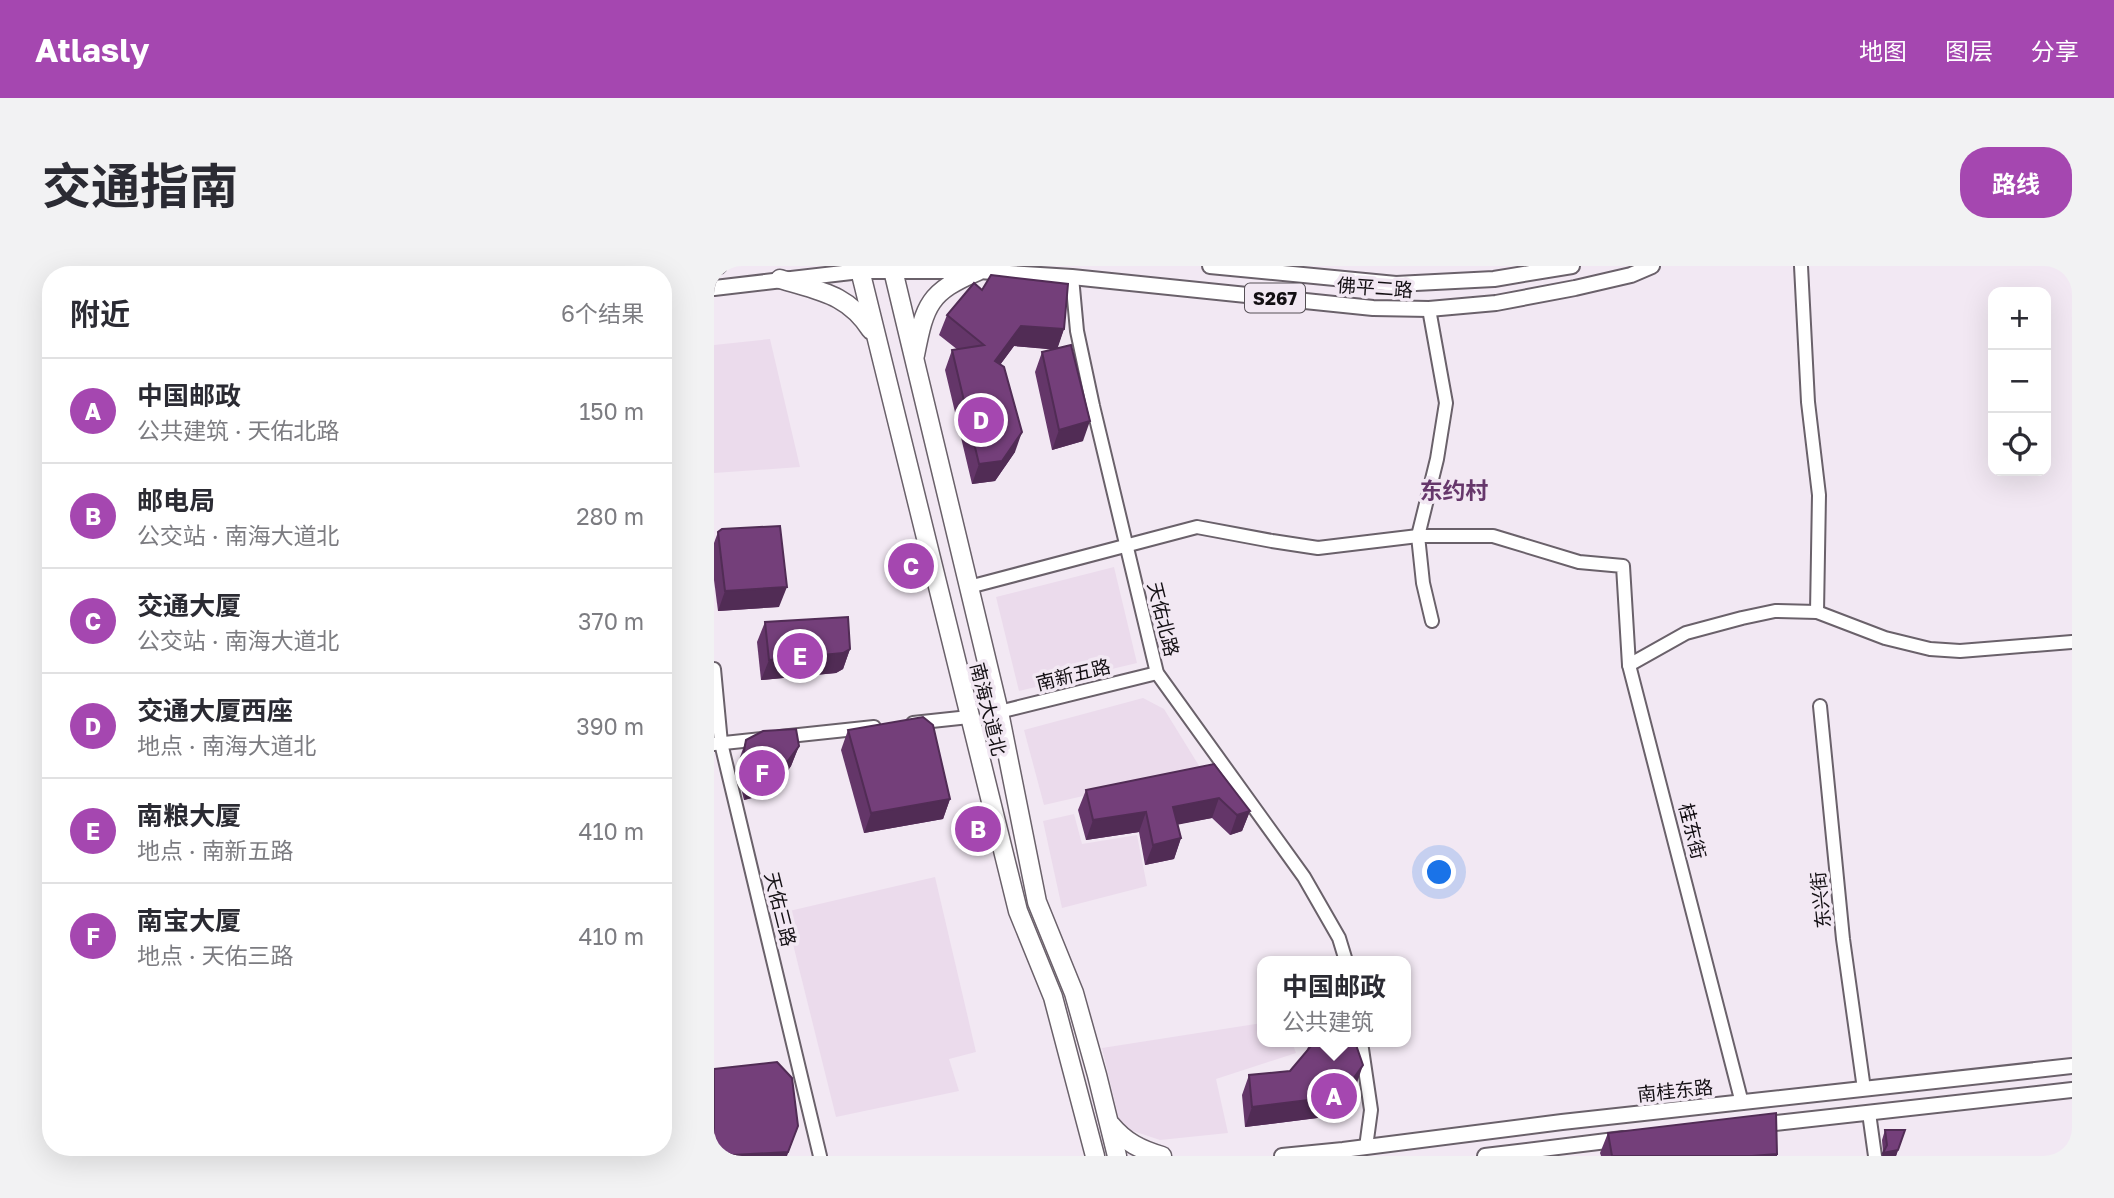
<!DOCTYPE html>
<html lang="zh">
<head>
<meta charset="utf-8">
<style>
  body { margin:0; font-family:"Golos Text","Noto Sans SC",sans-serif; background:#f2f2f3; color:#2b2b33 }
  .controls { position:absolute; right:21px; top:21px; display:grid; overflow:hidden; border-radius:14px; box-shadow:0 7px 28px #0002 }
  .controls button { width:63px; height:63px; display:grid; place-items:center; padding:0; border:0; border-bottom:2px solid #e1e1e2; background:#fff; color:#2b2b33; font:35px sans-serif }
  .you { position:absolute; left:726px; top:607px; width:24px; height:24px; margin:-18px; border:5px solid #fff; border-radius:50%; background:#1a73e8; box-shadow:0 0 0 10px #1a73e833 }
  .badge { display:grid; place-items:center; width:46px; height:46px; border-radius:50%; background:#a547b0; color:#fff; font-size:23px; font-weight:700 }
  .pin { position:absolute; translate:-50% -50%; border:4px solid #fff; box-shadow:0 2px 7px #0006 }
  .popup { position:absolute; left:543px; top:690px; width:154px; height:91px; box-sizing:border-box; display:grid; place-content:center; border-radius:14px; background:#fff; filter:drop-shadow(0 2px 5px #0005); font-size:23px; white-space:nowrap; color:#7c7c81 }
  .popup b { font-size:26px; color:#2b2b33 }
  .popup::after { content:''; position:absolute; left:50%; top:100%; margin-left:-14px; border:14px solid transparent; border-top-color:#fff }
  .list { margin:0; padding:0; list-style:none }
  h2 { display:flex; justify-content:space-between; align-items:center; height:91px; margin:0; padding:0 28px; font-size:30px }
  h2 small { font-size:23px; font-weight:400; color:#7c7c81 }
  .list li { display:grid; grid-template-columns:46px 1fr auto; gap:21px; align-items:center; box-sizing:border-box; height:105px; padding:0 28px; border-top:2px solid #e1e1e2 }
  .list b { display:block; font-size:26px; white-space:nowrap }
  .list p { margin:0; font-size:23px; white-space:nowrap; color:#7c7c81 }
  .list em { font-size:23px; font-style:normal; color:#7c7c81 }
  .icon { flex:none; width:38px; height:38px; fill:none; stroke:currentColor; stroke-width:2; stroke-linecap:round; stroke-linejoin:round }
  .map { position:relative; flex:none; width:1358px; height:890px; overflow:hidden; border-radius:28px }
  header { display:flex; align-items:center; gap:42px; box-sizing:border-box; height:98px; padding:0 35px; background:#a547b0; color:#fff }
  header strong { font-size:33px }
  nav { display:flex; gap:38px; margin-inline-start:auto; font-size:24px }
  .intro { display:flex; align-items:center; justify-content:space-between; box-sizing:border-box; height:168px; padding:0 42px }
  h1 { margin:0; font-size:49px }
  .button { padding:18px 32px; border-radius:28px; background:#a547b0; color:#fff; font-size:24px; font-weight:700 }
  main { display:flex; gap:42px; padding:0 42px }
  aside { flex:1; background:#fff; border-radius:28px; box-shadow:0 7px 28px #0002 }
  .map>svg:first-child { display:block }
  .built { fill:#ebdbec }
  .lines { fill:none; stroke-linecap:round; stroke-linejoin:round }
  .minor-casing { stroke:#6a616a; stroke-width:16 }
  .major-casing { stroke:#6a616a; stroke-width:18 }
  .highway-casing { stroke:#6a616a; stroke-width:21 }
  .minor { stroke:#fff; stroke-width:12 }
  .major { stroke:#fff; stroke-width:14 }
  .highway { stroke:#fff; stroke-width:18 }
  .wall { fill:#643669 }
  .shaded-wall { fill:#512c55 }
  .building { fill:#743f7a; stroke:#512c55; stroke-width:2 }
  .labels { text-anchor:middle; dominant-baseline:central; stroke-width:7; stroke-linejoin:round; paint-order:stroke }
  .shield { fill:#f2e8f3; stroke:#565056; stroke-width:2 }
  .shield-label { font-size:18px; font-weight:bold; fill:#130f13 }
  .street-label { font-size:19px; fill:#130f13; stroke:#f2e8f3 }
  .quarter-label { font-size:23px; font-weight:bold; fill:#66376b; stroke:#f2e8f3 }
</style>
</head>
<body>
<header>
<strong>Atlasly</strong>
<nav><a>地图</a><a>图层</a><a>分享</a></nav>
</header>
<div class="intro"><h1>交通指南</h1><a class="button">路线</a></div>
<main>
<aside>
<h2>附近<small>6个结果</small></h2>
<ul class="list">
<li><span class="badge">A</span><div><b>中国邮政</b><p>公共建筑 · 天佑北路</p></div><em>150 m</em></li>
<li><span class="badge">B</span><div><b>邮电局</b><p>公交站 · 南海大道北</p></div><em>280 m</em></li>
<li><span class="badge">C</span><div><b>交通大厦</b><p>公交站 · 南海大道北</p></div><em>370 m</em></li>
<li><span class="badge">D</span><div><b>交通大厦西座</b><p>地点 · 南海大道北</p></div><em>390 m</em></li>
<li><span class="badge">E</span><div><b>南粮大厦</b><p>地点 · 南新五路</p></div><em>410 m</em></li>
<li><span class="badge">F</span><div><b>南宝大厦</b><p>地点 · 天佑三路</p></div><em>410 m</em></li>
</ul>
</aside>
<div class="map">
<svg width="1358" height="890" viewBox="0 0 1358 890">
  <rect width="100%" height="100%" fill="#f2e8f3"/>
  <g class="built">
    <polygon points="56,73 86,201 0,207 0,79"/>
    <polygon points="400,301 423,397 305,425 282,331"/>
    <polygon points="429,432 450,443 487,503 330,539 310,464"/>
    <polygon points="360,548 368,578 423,569 433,620 348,642 329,555"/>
    <polygon points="221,611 262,786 235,793 245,825 122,851 71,646"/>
    <polygon points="548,757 548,776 578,776 582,787 502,813 514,867 446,874 416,864 405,854 388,782"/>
  </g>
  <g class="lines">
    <g class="minor-casing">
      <g id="minor">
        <polyline points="1087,0 1094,136 1105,229 1103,346"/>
        <polyline points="358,11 363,65 379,140 443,407 590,611 625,672 632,695"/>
        <polyline points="715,43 732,137 723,193 704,270 709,317 718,355"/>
        <polyline points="255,321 483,261 558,275 604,282 704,270 779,270 865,296 909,300 915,399 1028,837"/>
        <polyline points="915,399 972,367 1028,352 1061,345 1103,346 1171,372 1216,383 1246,385 1358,376"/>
        <polyline points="0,403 7,477 106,890"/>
        <polyline points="1106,440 1129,673 1150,823"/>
        <polyline points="285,446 443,407"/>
        <polyline points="199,457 255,451"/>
        <polyline points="66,471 160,461"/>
        <polyline points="0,478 48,473"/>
        <polyline points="647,776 657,844 652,881"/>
        <polyline points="1155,847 1161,890"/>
      </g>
    </g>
    <g class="major-casing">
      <g id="major">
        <polyline points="496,0 682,18 780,13 858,0"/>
        <polyline points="0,1 5,0"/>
        <polyline points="0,22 146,5 264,5 358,11 659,42 715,43 782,37 861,22 917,9 938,0"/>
        <polyline points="1044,859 1358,824"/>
        <polyline points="568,890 629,884 848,856 1358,800"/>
        <polyline points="771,890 909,873"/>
      </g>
    </g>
    <g class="highway-casing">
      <g id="highway">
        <polyline points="145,0 304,645 339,731 381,890"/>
        <polyline points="178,0 285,446 323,636 360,727 383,809 403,890"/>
        <path d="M 66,13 C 105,25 134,28 157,64"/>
        <path d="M 201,89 C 211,38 215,26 264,5"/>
        <path d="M 397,859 C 411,876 427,884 448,890"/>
      </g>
    </g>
    <use href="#minor" class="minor"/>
    <use href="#major" class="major"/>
    <use href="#highway" class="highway"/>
  </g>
  <g class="wall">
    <polygon points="268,24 350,63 343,82 369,175 338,184 321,106 328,86 339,83 300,80 286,99 301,186 281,215 258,218 231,104 238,84 244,84 225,69 233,49"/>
    <polygon points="4,266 65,341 4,345 0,314 0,277"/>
    <polygon points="51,356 136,383 129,403 122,407 47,414 43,376"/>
    <polygon points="134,464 236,533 229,553 150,567 127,484"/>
    <polygon points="32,474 85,480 77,500 58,527 30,534 23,505 25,494"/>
    <polygon points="500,498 536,545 528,565 516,569 498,552 464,558 467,572 460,593 431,599 425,566 372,574 364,544 372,524"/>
    <polygon points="596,776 641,776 642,820 619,850 531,861 528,829 535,809 576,805 592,786"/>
    <polygon points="1171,864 1191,864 1182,890 1168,890 1169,887 1168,874"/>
    <polygon points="894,867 1063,888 1063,890 887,890 886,887"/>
  </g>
  <g class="shaded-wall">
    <polygon points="307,60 350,63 343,84 300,80 274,115 281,95"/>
    <polygon points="376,155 369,175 338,184 345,164"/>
    <polygon points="308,166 301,186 281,215 258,218 265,198"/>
    <polygon points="73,321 65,341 4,345 11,325"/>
    <polygon points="136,383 129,403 122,407 47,414 55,394"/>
    <polygon points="85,480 77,500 58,527 30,534 37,514"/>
    <polygon points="505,532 498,552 452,561 459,541"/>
    <polygon points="236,533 229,553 150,567 157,547"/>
    <polygon points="536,545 528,565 516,569 523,549"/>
    <polygon points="432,546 425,566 372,574 379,554"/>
    <polygon points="467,572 460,593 431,599 439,579"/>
    <polygon points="649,799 642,820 619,850 531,861 538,841"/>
    <polygon points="84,860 73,890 3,890"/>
    <polygon points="1184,884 1182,890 1168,890 1169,887"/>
    <polygon points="1063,888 1063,890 1038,890"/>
  </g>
  <g class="building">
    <polygon points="277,9 354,18 350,63 307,60 281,95 290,101 308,166 288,195 265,198 238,84 270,79 233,49 260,17 268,24"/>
    <polygon points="357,79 376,155 345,164 328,86"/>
    <polygon points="66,260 73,321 11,325 4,266 8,263"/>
    <polygon points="134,351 136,383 129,387 55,394 51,356"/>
    <polygon points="209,451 219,459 236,533 157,547 134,464"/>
    <polygon points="82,463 85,480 65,507 37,514 30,485 32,474 49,465"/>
    <polygon points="500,498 536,545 523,549 505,532 459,541 467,572 439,579 432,546 379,554 372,524"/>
    <polygon points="598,776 641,776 649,799 627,830 538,841 535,809 576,805 598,779"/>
    <polygon points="63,796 78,812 84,860 74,886 0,890 0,803"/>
    <polygon points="1062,847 1063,888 1038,890 898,890 894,867"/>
    <polygon points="1171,864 1191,864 1184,884 1169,887 1173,879"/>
  </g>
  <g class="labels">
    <rect class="shield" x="531" y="17.5" width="60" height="29" rx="5"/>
    <g class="shield-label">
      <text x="561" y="32">S267</text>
    </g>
    <g class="street-label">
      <text transform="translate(661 21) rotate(4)">佛平二路</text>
      <text transform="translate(450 353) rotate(76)">天佑北路</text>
      <text transform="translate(359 408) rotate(-14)">南新五路</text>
      <text transform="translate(275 443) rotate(76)">南海大道北</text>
      <text transform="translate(979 565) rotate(76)">桂东街</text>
      <text transform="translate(1106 634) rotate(-96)">东兴街</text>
      <text transform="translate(67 643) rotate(76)">天佑三路</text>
      <text transform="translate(961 824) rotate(-6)">南桂东路</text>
    </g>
    <g class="quarter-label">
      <text x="740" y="224">东约村</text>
    </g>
  </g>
</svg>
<div class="controls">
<button>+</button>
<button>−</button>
<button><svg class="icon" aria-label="locate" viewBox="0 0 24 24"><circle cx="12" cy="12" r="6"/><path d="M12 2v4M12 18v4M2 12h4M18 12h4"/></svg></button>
</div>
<div class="you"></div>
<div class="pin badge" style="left:620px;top:830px">A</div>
<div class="popup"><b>中国邮政</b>公共建筑</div>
<div class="pin badge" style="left:264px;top:563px">B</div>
<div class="pin badge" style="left:197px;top:300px">C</div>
<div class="pin badge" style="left:267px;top:154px">D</div>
<div class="pin badge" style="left:86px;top:390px">E</div>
<div class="pin badge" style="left:48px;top:507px">F</div>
</div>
</main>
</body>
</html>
